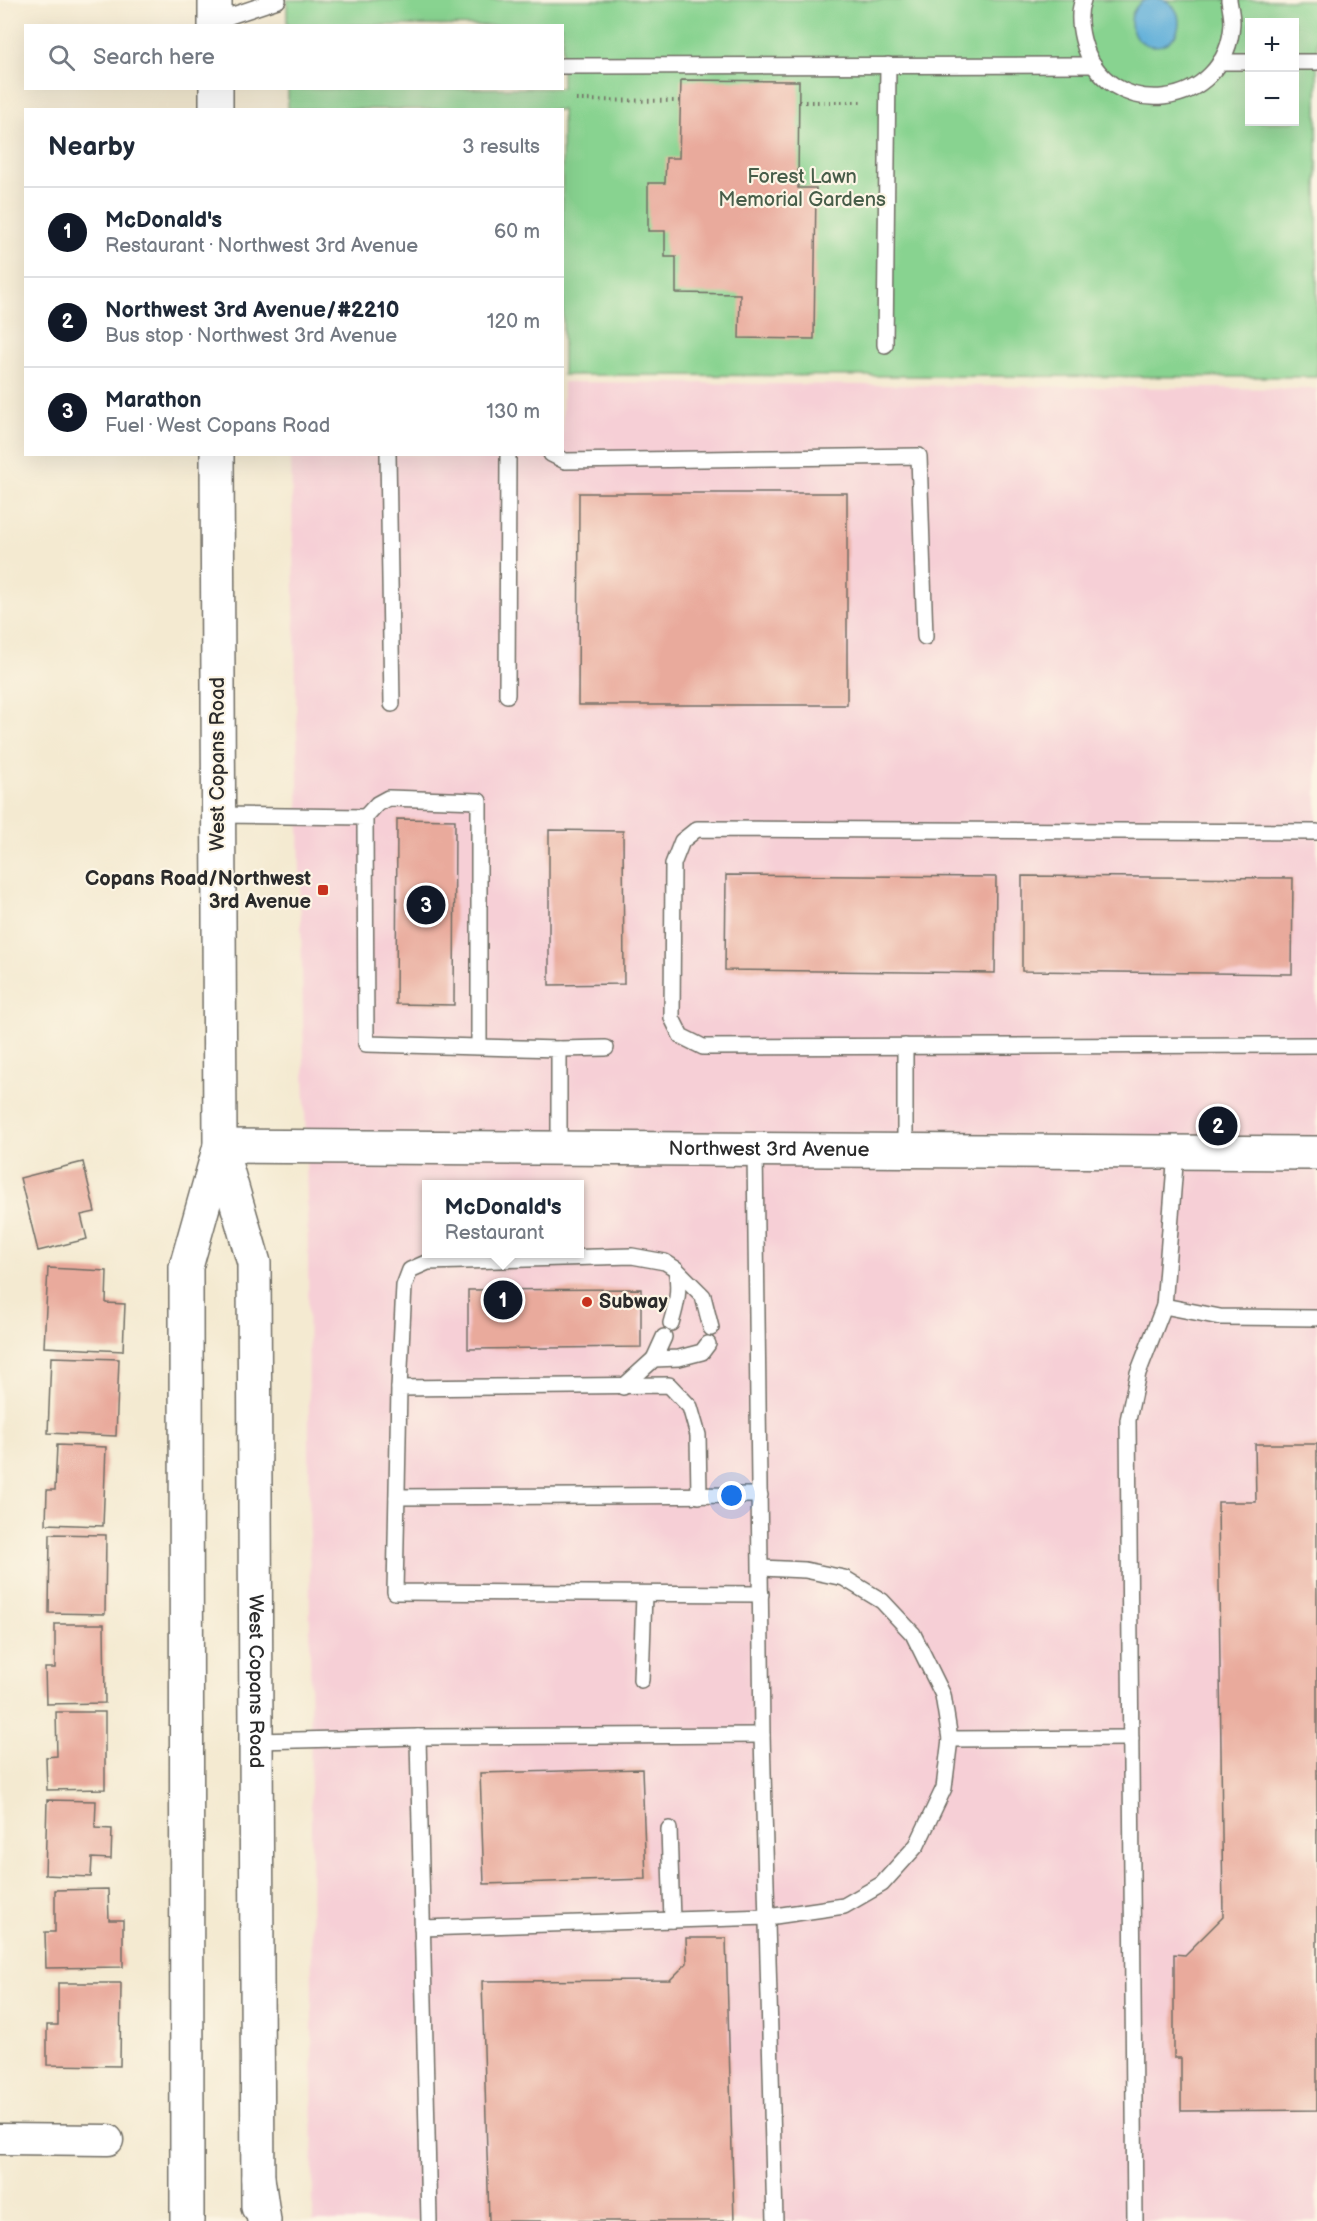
<!DOCTYPE html>
<html lang="en">
<head>
<meta charset="utf-8">
<style>
  body { margin:0; font-family:"Balsamiq Sans",sans-serif; background:#f6f6f7; color:#1f2937 }
  .controls { position:absolute; right:18px; top:18px; display:grid; overflow:hidden; border-radius:0px; box-shadow:0 6px 24px #0002 }
  .controls button { width:54px; height:54px; display:grid; place-items:center; padding:0; border:0; border-bottom:2px solid #e0e1e3; background:#fff; color:#1f2937; font:30px sans-serif }
  .you { position:absolute; left:732px; top:1496px; width:21px; height:21px; margin:-15px; border:4px solid #fff; border-radius:50%; background:#1a73e8; box-shadow:0 0 0 9px #1a73e833 }
  .badge { display:grid; place-items:center; width:39px; height:39px; border-radius:50%; background:#111827; color:#fff; font-size:20px; font-weight:700 }
  .pin { position:absolute; translate:-50% -50%; border:3px solid #fff; box-shadow:0 2px 6px #0006 }
  .popup { position:absolute; left:422px; top:1180px; width:162px; height:78px; box-sizing:border-box; display:grid; place-content:center; border-radius:0px; background:#fff; filter:drop-shadow(0 2px 4px #0005); font-size:20px; white-space:nowrap; color:#747a83 }
  .popup b { font-size:22px; color:#1f2937 }
  .popup::after { content:''; position:absolute; left:50%; top:100%; margin-left:-12px; border:12px solid transparent; border-top-color:#fff }
  .list { margin:0; padding:0; list-style:none }
  h2 { display:flex; justify-content:space-between; align-items:center; height:78px; margin:0; padding:0 24px; font-size:26px }
  h2 small { font-size:20px; font-weight:400; color:#747a83 }
  .list li { display:grid; grid-template-columns:39px 1fr auto; gap:18px; align-items:center; box-sizing:border-box; height:90px; padding:0 24px; border-top:2px solid #e0e1e3 }
  .list b { display:block; font-size:22px; white-space:nowrap }
  .list p { margin:0; font-size:20px; white-space:nowrap; color:#747a83 }
  .list em { font-size:20px; font-style:normal; color:#747a83 }
  .icon { flex:none; width:33px; height:33px; fill:none; stroke:currentColor; stroke-width:2; stroke-linecap:round; stroke-linejoin:round }
  .map { position:relative; flex:none; width:1317px; height:2221px; overflow:hidden }
  .search { position:absolute; background:#fff; box-shadow:0 6px 24px #0002; left:24px; top:24px; width:540px; height:66px; display:flex; align-items:center; gap:15px; box-sizing:border-box; padding:0 21px; border-radius:0px; color:#747a83; font-size:22px }
  .panel { position:absolute; background:#fff; box-shadow:0 6px 24px #0002; left:24px; top:108px; width:540px; height:348px; border-radius:0px }
  .map>svg:first-child { display:block }
  .built { fill:#f6cfd6; fill-rule:evenodd }
  .green { fill:#88d390; stroke:#5a7f5e; stroke-width:1.5; fill-rule:evenodd }
  .water { fill:#5fafd9; stroke:#456d82; stroke-width:1.5 }
  .building { fill:#e9aa9c }
  .lines { fill:none; stroke-linecap:round; stroke-linejoin:round }
  .lane-casing { stroke:#716e65; stroke-width:18 }
  .street-casing { stroke:#716e65; stroke-width:33 }
  .secondary-casing { stroke:#716e65; stroke-width:36 }
  .highway-casing { stroke:#716e65; stroke-width:36 }
  .path { stroke:#716e65; stroke-width:4; stroke-dasharray:1.5 4.5; stroke-linecap:butt }
  .lane { stroke:#fff; stroke-width:15 }
  .street { stroke:#fff; stroke-width:30 }
  .secondary { stroke:#fff; stroke-width:33 }
  .highway { stroke:#fff; stroke-width:33 }
  .poi-dot { fill:#c8321e; stroke:#fcf5e5; stroke-width:2 }
  .labels { text-anchor:middle; dominant-baseline:central; stroke-width:4.5; stroke-linejoin:round; paint-order:stroke }
  .park-label { font-size:20px; fill:#475d49; stroke:#fcf5e5 }
  .street-label { font-size:20px; fill:#2b2b2b; stroke:#fcf5e5 }
  .poi-label { font-size:20px; font-weight:bold; fill:#2b2b2b; stroke:#fcf5e5; text-anchor:end }
</style>
</head>
<body>
<div class="map">
<svg width="1317" height="2221" viewBox="0 0 1317 2221">
  <rect width="100%" height="100%" fill="#fcf5e5"/>
  <filter id="ink" filterUnits="userSpaceOnUse"><feTurbulence type="fractalNoise" baseFrequency=".0167" numOctaves="2"/><feDisplacementMap in="SourceGraphic" scale="12" xChannelSelector="R" yChannelSelector="G"/><feConvolveMatrix kernelMatrix="1 2 1 2 8 2 1 2 1" color-interpolation-filters="sRGB"/></filter>
  <filter id="wash" filterUnits="userSpaceOnUse"><feTurbulence type="fractalNoise" baseFrequency=".008" numOctaves="4" result="noise"/><feDisplacementMap in="SourceGraphic" scale="24" xChannelSelector="R" yChannelSelector="G"/><feGaussianBlur stdDeviation="1.35" result="paint"/><feColorMatrix in="noise" values="0 0 0 0 0 0 0 0 0 0 0 0 0 0 0 0 0 1.4 0 .05"/><feComposite in="paint" operator="in"/></filter>
  <g filter="url(#wash)">
    <rect width="100%" height="100%" fill="#f4ead1"/>
    <path class="built" d="M 563,382 L 1317,389 L 1317,2221 L 313,2221 L 308,1252 L 291,455 L 562,454 ZM 426,1184 L 580,1184 L 580,1254 L 426,1254 Z"/>
    <path class="green" d="M 287,0 L 1317,0 L 1317,377 L 563,375 L 562,110 L 288,109 L 288,89 L 562,88 L 562,26 L 287,25 ZM 1250,22 L 1294,22 L 1294,122 L 1250,122 Z"/>
    <circle class="water" cx="1155" cy="22" r="24"/>
    <g id="blocks">
      <g class="building">
        <polygon points="681,80 799,81 798,188 816,188 814,339 739,338 740,294 676,293 676,257 665,257 665,231 648,231 648,183 665,183 666,158 679,158"/>
        <polygon points="579,493 847,493 847,705 578,705"/>
        <polygon points="397,819 455,820 454,1005 396,1004"/>
        <polygon points="549,830 623,831 624,984 549,985"/>
        <polygon points="726,875 996,877 995,973 725,970"/>
        <polygon points="1022,876 1293,878 1292,974 1022,971"/>
        <polygon points="83,1162 95,1212 81,1215 87,1239 38,1251 20,1178"/>
        <polygon points="48,1268 107,1271 106,1303 125,1304 123,1351 44,1347"/>
        <polygon points="641,1289 641,1347 468,1349 468,1290"/>
        <polygon points="51,1357 119,1359 116,1436 48,1433"/>
        <polygon points="1255,1444 1317,1444 1317,2110 1181,2111 1181,2058 1174,2058 1174,1954 1185,1955 1223,1917 1218,1502 1256,1502"/>
        <polygon points="57,1445 106,1447 103,1526 46,1524 47,1490 55,1490"/>
        <polygon points="50,1534 106,1535 105,1614 49,1613"/>
        <polygon points="55,1624 104,1624 105,1703 46,1704 45,1668 55,1668"/>
        <polygon points="56,1712 105,1712 105,1789 47,1790 46,1757 57,1756"/>
        <polygon points="642,1769 646,1879 484,1884 480,1773"/>
        <polygon points="47,1800 96,1801 95,1828 112,1829 111,1859 92,1858 91,1877 45,1875"/>
        <polygon points="108,1889 109,1920 123,1920 123,1967 46,1968 45,1932 55,1932 55,1890"/>
        <polygon points="686,1938 726,1938 734,2221 489,2221 482,1981 670,1980 687,1963"/>
        <polygon points="58,1983 121,1983 120,2066 47,2065 47,2025 58,2025"/>
      </g>
    </g>
  </g>
  <g filter="url(#ink)">
    <use href="#blocks" fill-opacity="0" stroke="#716e65" stroke-width="1.5"/>
    <g class="lines">
      <g class="lane-casing">
        <g id="lane">
          <path d="M 1083,0 C 1078,12 1080,28 1083,40 C 1105,126 1228,111 1232,23 C 1232,15 1230,7 1229,0"/>
          <polyline points="215,21 278,0"/>
          <polyline points="1220,62 1250,62"/>
          <polyline points="1294,62 1317,62"/>
          <polyline points="562,66 1094,65"/>
          <polyline points="885,345 888,65"/>
          <polyline points="388,454 392,704"/>
          <polyline points="551,454 565,461 919,456 925,637"/>
          <polyline points="507,695 508,454"/>
          <polyline points="218,815 365,817 366,1044 559,1049 559,1148"/>
          <polyline points="365,817 377,804 388,798 479,801 479,1045"/>
          <polyline points="1317,832 697,829 682,841 673,864 672,1018 681,1036 703,1047 1317,1045"/>
          <polyline points="559,1049 606,1048"/>
          <polyline points="755,1150 762,1735 775,2221"/>
          <polyline points="905,1150 905,1046"/>
          <polyline points="1164,1306 1220,1317 1317,1318"/>
          <path d="M 671,1323 C 677,1303 680,1289 676,1269"/>
          <polyline points="654,1359 664,1337"/>
          <polyline points="623,1387 654,1359 679,1358 702,1352 708,1344"/>
          <polyline points="399,1388 404,1286 410,1270 428,1262 632,1256 665,1262 676,1269 703,1296 711,1328"/>
          <polyline points="699,1496 698,1435 690,1407 669,1385 399,1388 395,1592 761,1594"/>
          <polyline points="397,1497 760,1495"/>
          <polyline points="641,1680 644,1595"/>
          <polyline points="418,1737 429,2221"/>
          <polyline points="950,1739 1131,1738"/>
          <polyline points="257,1741 418,1737 762,1735"/>
          <polyline points="669,1829 672,1920"/>
          <polyline points="422,1928 768,1917 844,1906 882,1884 917,1845 944,1788 950,1739 943,1695 913,1634 882,1601 844,1578 805,1570 761,1568"/>
          <polyline points="1135,2221 1128,1420 1138,1373 1164,1306 1176,1152"/>
        </g>
      </g>
      <g class="street-casing">
        <polyline id="street" points="0,2139 108,2140"/>
      </g>
      <g class="secondary-casing">
        <g id="secondary">
          <polyline points="215,0 215,26"/>
          <polyline points="216,88 216,110"/>
          <path id="s1" d="M 220,1146 L 1317,1153"/>
          <path id="s2" d="M 220,1146 L 254,1263 L 258,2207"/>
          <polyline points="187,2221 186,1267 220,1146 217,454"/>
        </g>
      </g>
      <g class="highway-casing">
        <polyline id="highway" points="258,2178 264,2221"/>
      </g>
      <g class="path">
        <polyline points="576,100 680,101"/>
        <polyline points="799,102 864,102"/>
      </g>
      <use href="#lane" class="lane"/>
      <use href="#street" class="street"/>
      <use href="#secondary" class="secondary"/>
      <use href="#highway" class="highway"/>
    </g>
  </g>
  <g class="poi-dot">
    <rect x="317" y="884" width="12" height="12" rx="3"/>
    <circle cx="587" cy="1302" r="6"/>
  </g>
  <g class="labels">
    <g class="park-label">
      <text x="802" y="177">Forest Lawn<tspan x="802" dy="23">Memorial Gardens</tspan></text>
    </g>
    <g class="street-label">
      <text transform="translate(218 764) rotate(-90)">West Copans Road</text>
      <text stroke="none"><textPath href="#s1" startOffset="549">Northwest 3rd Avenue</textPath></text>
      <text stroke="none"><textPath href="#s2" startOffset="540">West Copans Road</textPath></text>
    </g>
    <g class="poi-label">
      <text x="311" y="879">Copans Road/Northwest<tspan x="311" dy="23">3rd Avenue</tspan></text>
      <text x="599" y="1302" text-anchor="start">Subway</text>
    </g>
  </g>
</svg>
<div class="controls">
<button>+</button>
<button>−</button>
</div>
<div class="you"></div>
<div class="pin badge" style="left:503px;top:1300px">1</div>
<div class="popup"><b>McDonald's</b>Restaurant</div>
<div class="pin badge" style="left:1218px;top:1126px">2</div>
<div class="pin badge" style="left:426px;top:905px">3</div>
<div class="search"><svg class="icon" aria-label="search" viewBox="0 0 24 24"><circle cx="10" cy="10" r="6"/><path d="M15 15l6 6"/></svg>Search here</div>
<section class="panel">
<h2>Nearby<small>3 results</small></h2>
<ul class="list">
<li><span class="badge">1</span><div><b>McDonald's</b><p>Restaurant · Northwest 3rd Avenue</p></div><em>60 m</em></li>
<li><span class="badge">2</span><div><b>Northwest 3rd Avenue/#2210</b><p>Bus stop · Northwest 3rd Avenue</p></div><em>120 m</em></li>
<li><span class="badge">3</span><div><b>Marathon</b><p>Fuel · West Copans Road</p></div><em>130 m</em></li>
</ul>
</section>
</div>
</body>
</html>
